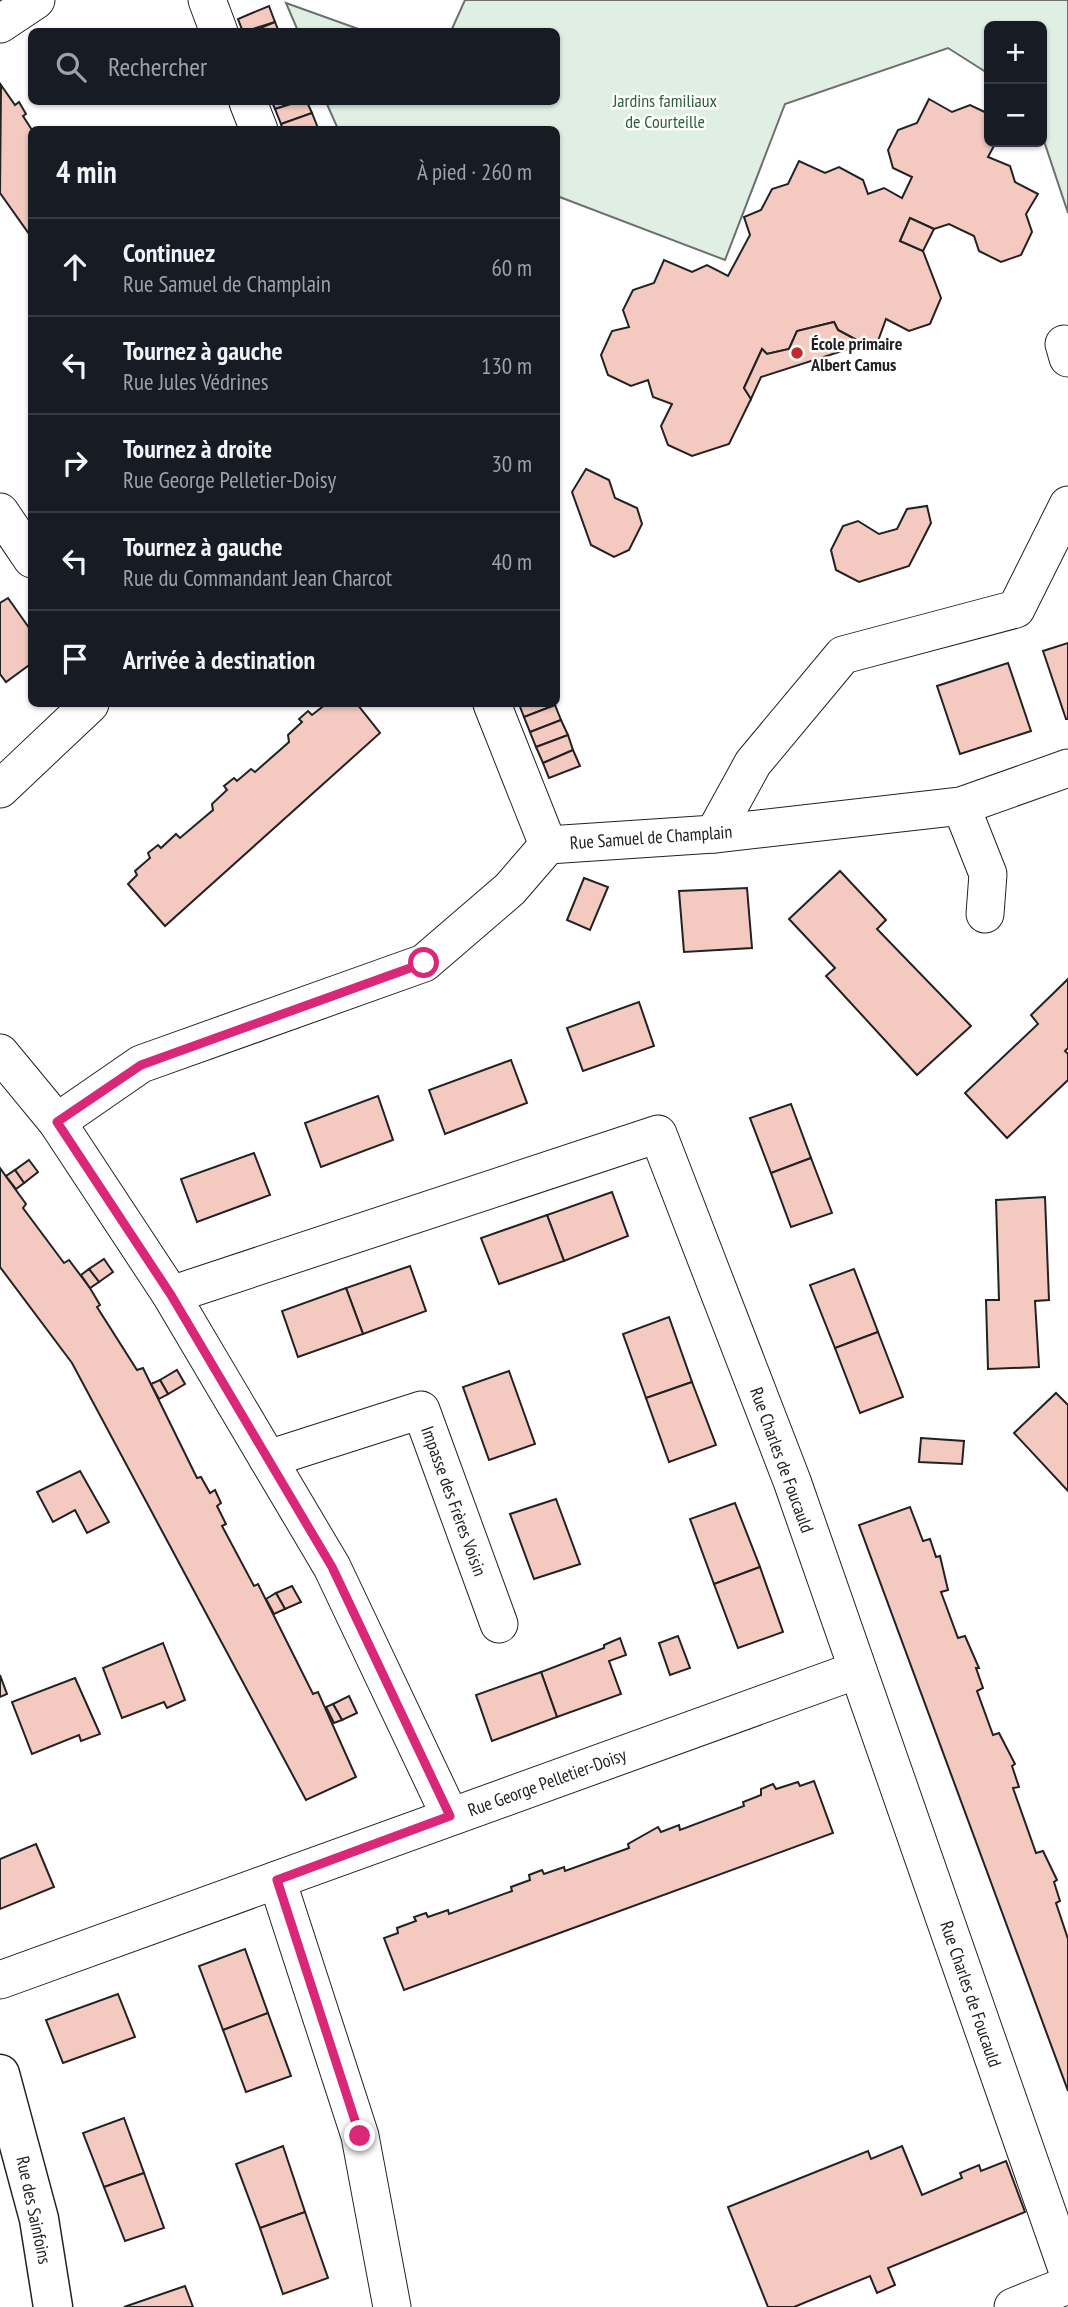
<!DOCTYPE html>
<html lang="fr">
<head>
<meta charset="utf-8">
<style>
  body { margin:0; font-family:"PT Sans Narrow",sans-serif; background:#20242c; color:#f1f3f6 }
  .controls { position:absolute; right:21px; top:21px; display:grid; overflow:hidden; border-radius:10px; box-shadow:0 2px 5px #0004 }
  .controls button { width:63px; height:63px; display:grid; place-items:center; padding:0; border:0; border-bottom:2px solid #363941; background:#171b24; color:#f1f3f6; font:35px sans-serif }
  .stop { position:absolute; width:21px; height:21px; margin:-16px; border:5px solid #db2777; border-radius:50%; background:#fff }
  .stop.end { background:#db2777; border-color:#fff; box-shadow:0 2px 7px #0008 }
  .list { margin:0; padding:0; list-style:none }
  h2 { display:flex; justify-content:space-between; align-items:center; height:91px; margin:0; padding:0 28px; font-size:30px }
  h2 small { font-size:23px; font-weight:400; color:#9ea1a6 }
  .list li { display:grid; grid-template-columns:46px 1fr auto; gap:21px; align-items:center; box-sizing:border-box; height:98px; padding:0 28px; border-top:2px solid #363941 }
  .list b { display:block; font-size:26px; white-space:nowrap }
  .list p { margin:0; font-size:23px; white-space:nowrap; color:#9ea1a6 }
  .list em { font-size:23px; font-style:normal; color:#9ea1a6 }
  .icon { flex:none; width:38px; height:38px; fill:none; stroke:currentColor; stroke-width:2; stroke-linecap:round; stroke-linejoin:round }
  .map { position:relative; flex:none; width:1068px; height:2307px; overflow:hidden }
  .search { position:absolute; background:#171b24; box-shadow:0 2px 5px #0004; left:28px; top:28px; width:532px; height:77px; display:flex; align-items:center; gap:18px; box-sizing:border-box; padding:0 24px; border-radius:10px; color:#9ea1a6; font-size:26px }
  .panel { position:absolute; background:#171b24; box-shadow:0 2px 5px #0004; left:28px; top:126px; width:532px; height:581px; border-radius:10px }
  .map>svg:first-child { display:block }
  .green { fill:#e0efe3; stroke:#6f6f6f; stroke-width:2 }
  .building { fill:#f3c9c0; stroke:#222; stroke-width:2 }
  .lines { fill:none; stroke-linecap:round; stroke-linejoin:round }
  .minor-casing { stroke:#222; stroke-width:39 }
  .tertiary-casing { stroke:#222; stroke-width:41 }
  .minor { stroke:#fff; stroke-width:37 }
  .tertiary { stroke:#fff; stroke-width:38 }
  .route { stroke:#db2777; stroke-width:9 }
  .poi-dot { fill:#c62828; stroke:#fff; stroke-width:2.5 }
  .labels { text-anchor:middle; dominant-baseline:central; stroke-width:5; stroke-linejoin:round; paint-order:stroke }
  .park-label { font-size:18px; fill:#2f5e38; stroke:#fff }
  .poi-label { font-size:18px; font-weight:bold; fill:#222; stroke:#fff; text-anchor:start }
  .street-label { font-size:18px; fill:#222; stroke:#fff }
</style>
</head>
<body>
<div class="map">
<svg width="1068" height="2307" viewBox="0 0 1068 2307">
  <rect width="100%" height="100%" fill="#fff"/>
  <g class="green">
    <polygon points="465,0 1068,0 1068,213 1042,135 1042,26 989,26 989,74 948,48 785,104 725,260 557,196 556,130 338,129 326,102 556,102 556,32 451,31"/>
    <polygon points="286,3 364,31 298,31"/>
  </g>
  <g class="building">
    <polygon points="269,6 275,22 243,32 238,19"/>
    <polygon points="275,22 279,32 251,32"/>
    <polygon points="1,85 15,105 19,102 26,114 23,116 32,130 32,238 0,193"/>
    <polygon points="929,99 952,112 970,105 989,114 989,142 996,142 988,157 1010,166 1015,182 1038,194 1026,214 1032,232 1021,255 1001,262 979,251 974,236 949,224 934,229 910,218 900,241 923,251 941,298 930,324 909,331 886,319 878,341 864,344 838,330 834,322 797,331 789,349 767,354 762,349 744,388 751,399 729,444 692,456 668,445 661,426 672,404 653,397 648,380 631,386 608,375 601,355 612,331 629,327 623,310 633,290 654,283 664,260 692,272 707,265 728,276 750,235 744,217 761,210 772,189 788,184 799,161 825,173 839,167 863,180 868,194 884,188 902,198 912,177 893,168 888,150 898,130 917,123"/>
    <polygon points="272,102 297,102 275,109"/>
    <polygon points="297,102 307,102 312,113 281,124 275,109"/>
    <polygon points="312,113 318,128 283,130 281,124"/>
    <polygon points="910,218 934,229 923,251 900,241"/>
    <polygon points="834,322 838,330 864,344 761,377 751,399 744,388 762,349 767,354 789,349 797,331"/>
    <polygon points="586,469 609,480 615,498 637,508 642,524 629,550 614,557 591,545 572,492"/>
    <polygon points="927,506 931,523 909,566 859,582 836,570 831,550 843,526 858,521 879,534 897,529 907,509"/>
    <polygon points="8,598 32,632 32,663 6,682 0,674 0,603"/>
    <polygon points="1068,643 1068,719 1066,719 1043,651"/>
    <polygon points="1008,663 1031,731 960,754 937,686"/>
    <polygon points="326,704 357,704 380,733 165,926 128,884 137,875 135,871 150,858 148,853 158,845 161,848 176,834 180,838 213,810 212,804 227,790 224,786 234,778 237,781 251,769 255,772 289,742 288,735 302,722 299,719 308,711 312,715"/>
    <polygon points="519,704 554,704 555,705 524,717"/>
    <polygon points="555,705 561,720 530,732 524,717"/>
    <polygon points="561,720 568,735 536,747 530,732"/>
    <polygon points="568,735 573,750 543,763 536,747"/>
    <polygon points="573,750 580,766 549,778 543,763"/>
    <polygon points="840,871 886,920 877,929 971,1026 917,1075 826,976 835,968 789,919"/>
    <polygon points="584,878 608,887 590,930 567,920"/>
    <polygon points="747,888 752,948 684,952 679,891"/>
    <polygon points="1068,979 1068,1048 1065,1051 1068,1054 1068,1080 1007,1138 965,1093 1038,1024 1031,1015"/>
    <polygon points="639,1002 654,1046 583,1071 567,1028"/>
    <polygon points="511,1060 527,1103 445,1134 429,1090"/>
    <polygon points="378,1096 393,1140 321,1167 305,1123"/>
    <polygon points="791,1104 811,1158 771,1173 750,1118"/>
    <polygon points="254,1153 270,1195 197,1222 181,1179"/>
    <polygon points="811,1158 832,1213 791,1227 771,1173"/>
    <polygon points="29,1160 38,1172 24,1183 15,1170"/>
    <polygon points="0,1168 26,1204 23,1208 64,1263 69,1260 90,1288 100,1305 97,1307 137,1370 143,1368 197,1478 201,1477 210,1493 215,1490 221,1503 217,1506 226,1524 222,1526 254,1586 258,1584 313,1694 318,1692 356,1777 306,1800 72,1363 0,1267"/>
    <polygon points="15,1170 24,1183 16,1189 6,1176"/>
    <polygon points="612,1192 628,1236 564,1261 547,1215"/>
    <polygon points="1045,1197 1049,1300 1035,1301 1039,1367 988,1369 986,1300 999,1300 996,1200"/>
    <polygon points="547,1215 564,1261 499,1284 481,1238"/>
    <polygon points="104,1259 113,1272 99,1282 89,1269"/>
    <polygon points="410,1266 426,1311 363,1334 346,1288"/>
    <polygon points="89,1269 99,1282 90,1288 81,1275"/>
    <polygon points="854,1269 878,1332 835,1348 810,1285"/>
    <polygon points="346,1288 363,1334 298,1357 282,1311"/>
    <polygon points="669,1317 692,1382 646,1398 623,1334"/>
    <polygon points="878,1332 903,1397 860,1413 835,1348"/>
    <polygon points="177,1370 185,1384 168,1394 160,1380"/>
    <polygon points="509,1371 535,1444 489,1460 463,1387"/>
    <polygon points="160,1380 168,1394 159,1399 151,1384"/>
    <polygon points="692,1382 716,1445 669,1462 646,1398"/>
    <polygon points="1056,1393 1068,1405 1068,1491 1014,1433"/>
    <polygon points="921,1438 964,1441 962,1464 919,1462"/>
    <polygon points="80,1471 109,1522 87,1533 75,1510 53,1522 37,1492"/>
    <polygon points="556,1499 580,1564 534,1579 510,1514"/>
    <polygon points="735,1503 760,1567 714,1584 690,1519"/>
    <polygon points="910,1507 923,1541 930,1539 936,1557 940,1556 948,1590 941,1592 958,1638 965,1636 979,1668 976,1668 983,1688 977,1691 993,1735 999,1733 1015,1764 1012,1766 1019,1787 1013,1788 1036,1853 1043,1851 1057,1880 1054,1882 1060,1901 1056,1903 1068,1939 1068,2091 859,1525"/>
    <polygon points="760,1567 783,1632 738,1648 714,1584"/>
    <polygon points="292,1586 301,1602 285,1609 276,1593"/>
    <polygon points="276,1593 285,1609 274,1614 266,1599"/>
    <polygon points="678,1636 690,1668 670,1675 659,1643"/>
    <polygon points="620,1638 626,1655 609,1661 621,1694 557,1717 541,1672 604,1648 604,1645"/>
    <polygon points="163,1643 185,1700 167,1708 164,1702 122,1718 103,1668"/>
    <polygon points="541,1672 557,1717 492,1741 476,1695"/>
    <polygon points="0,1675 7,1694 0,1697"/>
    <polygon points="75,1678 100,1734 81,1741 79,1735 32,1754 12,1702"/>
    <polygon points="349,1696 357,1713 342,1720 333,1704"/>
    <polygon points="333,1704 342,1720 334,1723 326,1707"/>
    <polygon points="814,1781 833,1833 404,1990 384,1938 398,1933 397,1928 416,1921 414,1917 426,1913 428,1917 448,1910 449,1914 512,1891 511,1887 530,1880 529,1875 542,1870 544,1874 564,1867 565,1871 629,1848 628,1844 658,1827 661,1832 679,1825 680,1830 744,1806 743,1802 761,1795 761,1789 773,1784 776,1789 798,1782 800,1786"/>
    <polygon points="36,1844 54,1887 0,1909 0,1859"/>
    <polygon points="245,1949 268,2013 223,2030 199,1966"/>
    <polygon points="118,1994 135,2037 63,2063 46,2020"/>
    <polygon points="268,2013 291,2076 246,2092 223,2030"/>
    <polygon points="124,2118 144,2173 104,2187 83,2133"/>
    <polygon points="283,2146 305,2212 260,2228 236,2164"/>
    <polygon points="902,2146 922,2195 962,2178 960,2173 979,2165 981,2171 1006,2161 1025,2212 888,2268 895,2285 877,2293 870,2276 794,2307 768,2307 728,2207 868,2151 871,2159"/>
    <polygon points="144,2173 164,2228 125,2241 104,2187"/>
    <polygon points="305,2212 328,2278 283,2294 260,2228"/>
    <polygon points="185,2286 193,2307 124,2307"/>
  </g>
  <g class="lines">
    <g class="minor-casing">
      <g id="minor">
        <polyline points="207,0 219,32"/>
        <polyline points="0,24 36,0"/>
        <polyline points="248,102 259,130"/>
        <polyline points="1064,344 1068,358"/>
        <polyline points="0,512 32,559"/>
        <polyline points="492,704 548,845"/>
        <polyline points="0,789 90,704"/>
        <polyline points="961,806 988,874 985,914"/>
        <polyline points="714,834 753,763 843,655 1016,609 1068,505"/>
        <polyline points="0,1053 57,1122 171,1295 268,1459 332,1567 450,1816"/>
        <polyline points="57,1122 141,1064 424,963 510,889 548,845 714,834 961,806 1068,768"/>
        <polyline points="171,1295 658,1134 792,1481 1068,2272"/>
        <polyline points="268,1459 421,1410 499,1624"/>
        <polyline points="277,1880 360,2136 392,2307"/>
        <polyline points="0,1980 857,1670"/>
        <polyline points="1013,2307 1068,2285"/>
      </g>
    </g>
    <g class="tertiary-casing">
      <polyline id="tertiary" points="0,2074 39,2219 53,2307"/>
    </g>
    <use href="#minor" class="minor"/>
    <use href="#tertiary" class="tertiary"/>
  </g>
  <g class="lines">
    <polyline class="route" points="360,2136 277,1880 450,1816 332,1567 171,1295 57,1122 141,1065 424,963"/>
  </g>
  <circle class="poi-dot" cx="797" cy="353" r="7"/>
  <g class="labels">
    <g class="park-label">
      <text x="665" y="100">Jardins familiaux<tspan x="665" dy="21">de Courteille</tspan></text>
    </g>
    <g class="poi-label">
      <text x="811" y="343">École primaire<tspan x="811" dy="21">Albert Camus</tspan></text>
    </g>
    <g class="street-label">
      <text transform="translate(651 837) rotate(-4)">Rue Samuel de Champlain</text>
      <text transform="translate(782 1460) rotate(70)">Rue Charles de Foucauld</text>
      <text transform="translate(454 1501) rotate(70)">Impasse des Frères Voisin</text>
      <text transform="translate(547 1782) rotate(-20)">Rue George Pelletier-Doisy</text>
      <text transform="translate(971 1994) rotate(71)">Rue Charles de Foucauld</text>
      <text transform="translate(34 2210) rotate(78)">Rue des Sainfoins</text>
    </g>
  </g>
</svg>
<div class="controls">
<button>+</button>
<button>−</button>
</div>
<div class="stop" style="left:424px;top:963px"></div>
<div class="stop end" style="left:360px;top:2136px"></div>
<div class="search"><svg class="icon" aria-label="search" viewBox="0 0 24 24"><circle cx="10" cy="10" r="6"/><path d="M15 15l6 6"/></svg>Rechercher</div>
<section class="panel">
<h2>4 min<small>À pied · 260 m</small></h2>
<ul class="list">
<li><svg class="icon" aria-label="ahead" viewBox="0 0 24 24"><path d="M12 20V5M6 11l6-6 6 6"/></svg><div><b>Continuez</b><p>Rue Samuel de Champlain</p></div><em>60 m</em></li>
<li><svg class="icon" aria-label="left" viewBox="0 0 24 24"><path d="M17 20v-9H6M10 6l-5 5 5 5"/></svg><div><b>Tournez à gauche</b><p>Rue Jules Védrines</p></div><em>130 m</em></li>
<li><svg class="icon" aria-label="right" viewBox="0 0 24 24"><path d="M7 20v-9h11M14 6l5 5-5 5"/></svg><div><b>Tournez à droite</b><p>Rue George Pelletier-Doisy</p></div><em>30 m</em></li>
<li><svg class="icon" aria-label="left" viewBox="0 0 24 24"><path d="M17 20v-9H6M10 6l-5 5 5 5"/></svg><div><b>Tournez à gauche</b><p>Rue du Commandant Jean Charcot</p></div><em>40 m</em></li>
<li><svg class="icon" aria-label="arrive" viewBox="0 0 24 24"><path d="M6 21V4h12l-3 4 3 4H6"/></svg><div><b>Arrivée à destination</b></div></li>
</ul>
</section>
</div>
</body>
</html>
